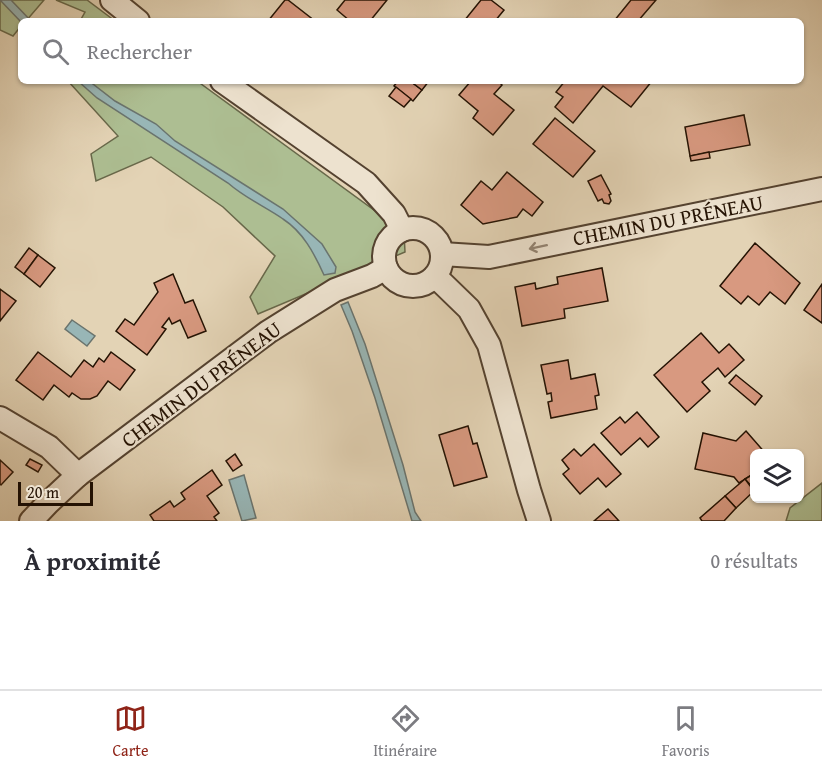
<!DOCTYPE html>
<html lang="fr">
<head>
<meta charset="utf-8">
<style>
  body { margin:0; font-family:"Gentium Book Plus",serif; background:#f2f2f3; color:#2b2b33 }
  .controls { position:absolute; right:18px; bottom:18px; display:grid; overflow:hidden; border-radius:9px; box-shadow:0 2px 4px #0004 }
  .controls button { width:54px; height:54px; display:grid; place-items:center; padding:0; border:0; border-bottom:2px solid #e1e1e2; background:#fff; color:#2b2b33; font:30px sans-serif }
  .scale { position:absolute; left:18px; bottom:15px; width:75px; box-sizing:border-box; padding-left:6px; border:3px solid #241203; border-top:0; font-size:16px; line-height:21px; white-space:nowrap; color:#241203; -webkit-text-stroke:4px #ede2cf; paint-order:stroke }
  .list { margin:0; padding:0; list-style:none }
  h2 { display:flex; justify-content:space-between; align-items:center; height:78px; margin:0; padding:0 24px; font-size:26px }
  h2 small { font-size:20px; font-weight:400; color:#7c7c81 }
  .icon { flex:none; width:33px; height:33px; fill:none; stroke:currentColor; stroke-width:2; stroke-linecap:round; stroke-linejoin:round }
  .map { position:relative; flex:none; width:822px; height:521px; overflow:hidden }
  .search { position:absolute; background:#fff; box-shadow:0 2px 4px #0004; left:18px; right:18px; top:18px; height:66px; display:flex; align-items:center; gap:15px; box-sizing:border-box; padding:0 21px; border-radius:9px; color:#7c7c81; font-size:22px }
  .sheet { height:168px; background:#fff }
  nav { display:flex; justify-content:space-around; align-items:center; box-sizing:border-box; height:84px; border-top:2px solid #e1e1e2; background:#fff; font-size:16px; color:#7c7c81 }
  nav a { display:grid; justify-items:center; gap:3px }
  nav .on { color:#8f2418 }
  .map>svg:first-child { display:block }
  .green { fill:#adbe92; stroke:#68684a; stroke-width:1.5 }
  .water { fill:#98b6b6; stroke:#6a746e; stroke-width:1.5 }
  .building { fill:#d89980; stroke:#241203; stroke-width:1.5 }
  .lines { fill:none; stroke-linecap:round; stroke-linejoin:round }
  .minor-casing { stroke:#544230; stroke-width:26 }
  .minor { stroke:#ede2cf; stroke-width:22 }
  .oneway { stroke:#938473 }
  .labels { text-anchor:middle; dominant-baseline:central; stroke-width:4.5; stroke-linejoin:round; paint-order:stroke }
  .street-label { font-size:21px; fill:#241203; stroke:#ede2cf }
</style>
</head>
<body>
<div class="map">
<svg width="822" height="521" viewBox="0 0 822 521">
  <rect width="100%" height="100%" fill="#e3d3b5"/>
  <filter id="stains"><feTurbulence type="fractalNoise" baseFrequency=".00333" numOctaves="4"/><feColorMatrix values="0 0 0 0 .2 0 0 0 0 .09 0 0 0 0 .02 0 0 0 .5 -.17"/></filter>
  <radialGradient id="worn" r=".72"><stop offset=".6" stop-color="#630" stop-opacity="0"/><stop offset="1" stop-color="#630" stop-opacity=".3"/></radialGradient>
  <g class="green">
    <polygon points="0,0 44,0 26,21 21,21 21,26 13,36 0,30"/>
    <polygon points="56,0 87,0 115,21 80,21 85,12"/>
    <polygon points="68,81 197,81 404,232 405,252 258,314 250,297 275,256 223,207 151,157 96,181 91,154 118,136"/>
    <polygon points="822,483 822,521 786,521 790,508"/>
  </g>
  <g class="water">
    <polygon points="0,0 11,0 31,21 21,22"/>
    <path d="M 78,81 L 89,81 L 115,101 L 156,124 L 175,141 L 283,209 L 322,244 L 336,267 L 335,273 L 324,275 C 314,253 303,232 283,219 C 264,206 245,198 228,183 L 97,98 Z"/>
    <polygon points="348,302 365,344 403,465 415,512 421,521 412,521 375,398 352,331 341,305"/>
    <polygon points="72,320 95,336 87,346 65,329"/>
    <polygon points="244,475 256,518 242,521 229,480"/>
  </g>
  <g class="building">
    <polygon points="285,0 288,0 315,21 268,21"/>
    <polygon points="345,0 387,0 370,21 350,21 337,10"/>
    <polygon points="481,0 491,0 504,10 495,21 464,21"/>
    <polygon points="631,0 656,0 638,21 614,21"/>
    <polygon points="398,81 410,81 422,90 413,101 394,86"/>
    <polygon points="410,81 429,81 422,90"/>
    <polygon points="471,81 498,81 502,85 494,94 514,110 493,135 473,118 478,111 459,95"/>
    <polygon points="565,81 652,81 631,107 603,86 573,123 555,107 563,97 556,92"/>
    <polygon points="396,87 411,99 404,107 389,96"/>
    <polygon points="744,115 750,145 690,156 685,127"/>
    <polygon points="555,118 595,151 573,177 533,144"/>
    <polygon points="709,152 710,158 691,161 690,156"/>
    <polygon points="507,172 543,202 532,216 523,209 517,217 483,224 461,205 481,181 492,190"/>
    <polygon points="601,175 611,194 609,195 611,201 609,204 604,203 602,199 598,201 588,181"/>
    <polygon points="755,243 800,283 785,304 770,292 759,305 748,296 741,304 720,286"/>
    <polygon points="29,248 38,255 24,274 15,267"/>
    <polygon points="38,255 55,268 40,287 24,274"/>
    <polygon points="602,268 608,301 564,309 565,318 522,326 515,287 535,283 536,289 558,284 557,277"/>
    <polygon points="173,274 185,303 193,300 206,331 188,338 180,320 172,324 169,318 162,327 166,329 147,355 116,331 125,319 134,325 158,292 154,283"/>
    <polygon points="822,284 822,323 804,310"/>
    <polygon points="0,289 16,301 0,321"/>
    <polygon points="701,333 719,353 729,344 744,360 725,377 718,368 702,382 710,391 687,412 654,375"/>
    <polygon points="38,352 71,377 84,360 93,367 99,358 104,362 111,352 135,370 120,390 108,381 97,396 90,399 81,399 72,393 69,397 54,385 43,400 16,380"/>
    <polygon points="568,360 571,379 595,374 599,395 595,396 597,409 551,418 548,402 552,401 551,393 547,394 541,365"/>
    <polygon points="736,375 762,396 755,405 729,383"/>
    <polygon points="637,412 659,437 648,447 640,438 621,455 601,433 620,417 625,423"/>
    <polygon points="468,426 473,444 477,443 487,477 454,486 439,435"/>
    <polygon points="746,431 766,454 754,454 754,471 750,476 739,483 734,477 695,469 703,433 736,441"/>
    <polygon points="594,444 621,474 606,487 598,478 580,494 563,474 569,469 562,460 574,449 581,456"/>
    <polygon points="235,454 242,465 233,471 226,461"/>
    <polygon points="30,459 42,465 38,472 26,465"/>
    <polygon points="0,460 13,472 1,485 0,484"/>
    <polygon points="212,470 222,485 207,496 219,513 214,517 217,521 154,521 150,515 170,501 174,507 185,499 181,493"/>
    <polygon points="750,476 754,482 753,488 745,479"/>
    <polygon points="745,479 754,491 736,508 725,496"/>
    <polygon points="725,496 736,508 724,521 702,521 700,518"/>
    <polygon points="608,509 619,521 594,521"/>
  </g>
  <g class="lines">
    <g class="minor-casing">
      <g id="minor">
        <polyline points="112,0 138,21"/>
        <polyline points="222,81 366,183 394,214 402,230"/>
        <circle cx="413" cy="257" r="29"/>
        <polyline points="442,254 489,257 822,189"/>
        <polyline points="435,276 469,309 489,345 529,490 539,521"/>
        <polyline points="0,418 49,447 78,475"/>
        <polyline points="31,521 48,503 78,475 268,332 335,290 372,276 386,268"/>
      </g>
    </g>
    <use href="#minor" class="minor"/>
  </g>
  <defs><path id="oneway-shaft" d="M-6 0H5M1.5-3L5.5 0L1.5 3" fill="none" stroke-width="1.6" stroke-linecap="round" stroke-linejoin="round" transform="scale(1.5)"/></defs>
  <use class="oneway" href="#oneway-shaft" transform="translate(538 247) rotate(168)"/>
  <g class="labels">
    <g class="street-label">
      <text transform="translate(668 220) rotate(-11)">CHEMIN DU PRÉNEAU</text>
      <text transform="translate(201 384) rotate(-37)">CHEMIN DU PRÉNEAU</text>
    </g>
  </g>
  <rect width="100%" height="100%" filter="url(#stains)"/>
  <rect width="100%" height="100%" fill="url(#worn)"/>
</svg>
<div class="controls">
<button><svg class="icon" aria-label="layers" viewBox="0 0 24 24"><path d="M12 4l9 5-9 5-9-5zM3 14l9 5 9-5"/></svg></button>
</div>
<div class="scale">20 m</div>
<div class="search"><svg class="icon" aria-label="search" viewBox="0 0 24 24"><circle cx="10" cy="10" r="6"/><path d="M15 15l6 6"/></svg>Rechercher</div>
</div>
<section class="sheet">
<h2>À proximité<small>0 résultats</small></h2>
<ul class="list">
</ul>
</section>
<nav>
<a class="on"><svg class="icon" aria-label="map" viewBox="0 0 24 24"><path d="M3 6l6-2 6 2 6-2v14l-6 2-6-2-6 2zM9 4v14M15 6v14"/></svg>Carte</a>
<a><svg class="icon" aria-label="directions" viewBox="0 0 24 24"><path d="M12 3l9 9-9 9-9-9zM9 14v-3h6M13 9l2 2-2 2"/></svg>Itinéraire</a>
<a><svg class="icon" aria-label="saved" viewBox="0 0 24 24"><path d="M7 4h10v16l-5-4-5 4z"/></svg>Favoris</a>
</nav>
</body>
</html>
